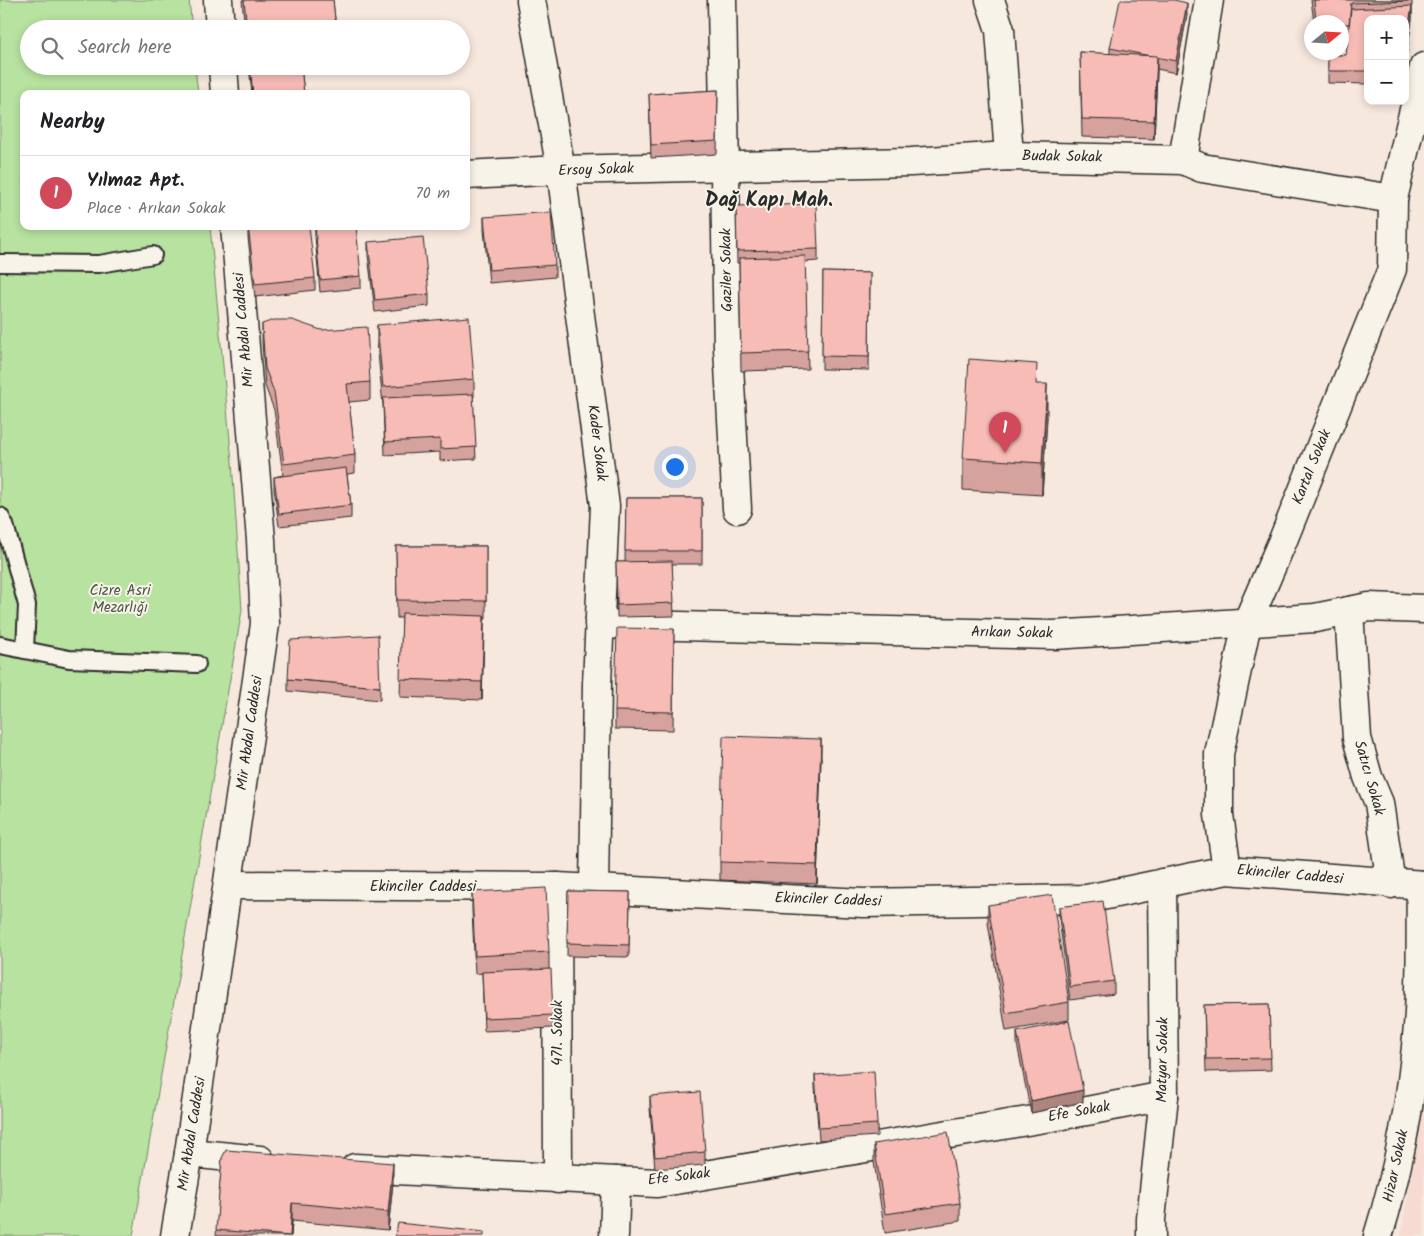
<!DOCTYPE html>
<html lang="en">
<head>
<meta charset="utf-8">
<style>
  body { margin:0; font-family:Kalam,sans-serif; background:#f6f6f6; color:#202124 }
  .controls { position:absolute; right:15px; top:15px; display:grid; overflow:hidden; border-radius:10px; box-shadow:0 2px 8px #0003 }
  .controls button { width:45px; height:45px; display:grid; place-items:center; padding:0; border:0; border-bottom:1px solid #e0e0e0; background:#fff; color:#202124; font:25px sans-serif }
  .compass { position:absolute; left:1304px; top:15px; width:45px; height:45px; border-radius:50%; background:#fff; box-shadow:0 2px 8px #0003; rotate:72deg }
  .you { position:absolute; left:674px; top:466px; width:18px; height:18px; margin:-12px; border:4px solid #fff; border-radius:50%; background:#1a73e8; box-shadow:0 0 0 8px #1a73e833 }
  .badge { display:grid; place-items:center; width:32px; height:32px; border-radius:50%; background:#d1495b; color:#fff; font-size:16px; font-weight:700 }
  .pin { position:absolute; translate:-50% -41px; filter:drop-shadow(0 1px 2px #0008) }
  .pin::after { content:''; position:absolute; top:26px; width:18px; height:15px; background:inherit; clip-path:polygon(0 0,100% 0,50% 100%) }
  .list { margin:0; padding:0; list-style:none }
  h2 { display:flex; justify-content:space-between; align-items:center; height:65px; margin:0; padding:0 20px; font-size:21px }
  h2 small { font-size:16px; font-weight:400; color:#757577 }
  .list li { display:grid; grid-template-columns:32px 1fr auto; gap:15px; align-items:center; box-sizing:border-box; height:75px; padding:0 20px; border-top:1px solid #e0e0e0 }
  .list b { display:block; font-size:19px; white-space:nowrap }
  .list p { margin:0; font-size:16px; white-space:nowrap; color:#757577 }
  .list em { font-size:16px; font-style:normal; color:#757577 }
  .icon { flex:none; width:28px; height:28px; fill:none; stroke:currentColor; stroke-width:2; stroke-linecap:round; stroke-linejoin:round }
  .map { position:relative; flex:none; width:1424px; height:1236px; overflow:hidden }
  .search { position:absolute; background:#fff; box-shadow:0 2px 8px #0003; left:20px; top:20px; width:450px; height:55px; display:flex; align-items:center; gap:12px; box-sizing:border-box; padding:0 18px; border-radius:28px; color:#757577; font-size:19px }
  .panel { position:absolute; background:#fff; box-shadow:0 2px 8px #0003; left:20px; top:90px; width:450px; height:140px; border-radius:10px }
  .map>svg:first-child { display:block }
  .built { fill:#f7dbd2 }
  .green { fill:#b7e2a0; stroke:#718666 }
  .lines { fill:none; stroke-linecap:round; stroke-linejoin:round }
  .service-casing { stroke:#2b2b2b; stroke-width:20 }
  .minor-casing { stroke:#2b2b2b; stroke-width:31 }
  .tertiary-casing { stroke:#2b2b2b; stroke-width:31 }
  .service { stroke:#f7f3e8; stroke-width:16 }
  .minor { stroke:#f7f3e8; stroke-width:28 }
  .tertiary { stroke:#f7f3e8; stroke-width:28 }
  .wall { fill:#d5a29d; stroke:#2b2b2b }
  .shaded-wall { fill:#ae847f; stroke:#2b2b2b }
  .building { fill:#f8bcb6; stroke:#2b2b2b }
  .labels { text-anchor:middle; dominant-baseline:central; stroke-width:4; stroke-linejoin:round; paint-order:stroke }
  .street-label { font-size:15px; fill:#2b2b2b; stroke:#f7f3e8 }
  .park-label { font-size:15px; fill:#4e5948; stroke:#f7f3e8 }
  .district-label { font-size:20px; font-weight:bold; fill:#2b2b2b; stroke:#f7f3e8 }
</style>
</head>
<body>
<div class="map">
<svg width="1424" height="1236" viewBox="0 0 1424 1236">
  <rect width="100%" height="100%" fill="#f7e8de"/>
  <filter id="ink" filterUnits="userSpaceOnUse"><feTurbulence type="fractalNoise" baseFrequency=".02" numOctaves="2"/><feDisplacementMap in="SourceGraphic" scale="10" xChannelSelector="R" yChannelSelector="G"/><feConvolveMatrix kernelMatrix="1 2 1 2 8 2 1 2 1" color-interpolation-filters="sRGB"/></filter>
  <g filter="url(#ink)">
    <polygon class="built" points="1424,1092 1424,1236 1401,1236"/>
    <polygon class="green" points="0,0 189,0 192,29 29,29 29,66 195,66 198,94 24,94 24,226 210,226 232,462 242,610 133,1236 0,1236"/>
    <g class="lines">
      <g class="service-casing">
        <g id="service">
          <polyline points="0,263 99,264 153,255"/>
          <polyline points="0,516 5,525 27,605 25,650"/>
          <polyline points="0,645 69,659 197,664"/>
        </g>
      </g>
      <g class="minor-casing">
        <g id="minor">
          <polyline points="531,0 561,170 605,506 597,683 594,890"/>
          <polyline points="722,0 728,348 737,509"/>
          <polyline points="990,0 1000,30 1009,156"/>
          <polyline points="1183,160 1209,0"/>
          <polyline points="466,175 561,170 911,162 1009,156 1183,160 1202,168 1393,199"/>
          <polyline points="1349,611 1357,738 1368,777 1379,803 1391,884"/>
          <polyline points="599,624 1054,635 1315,618 1369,607 1424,609"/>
          <polyline points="1227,870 1219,815 1219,754 1247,623 1283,540 1392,269 1393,199 1424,67"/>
          <polyline points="557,887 558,1179"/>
          <polyline points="189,1153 260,1160"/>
          <polyline points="355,1168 657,1183 1087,1111 1164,1096"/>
          <polyline points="614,1236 616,1181"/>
          <polyline points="1151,1236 1151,1219 1164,1096 1162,883"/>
          <path d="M 1378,1236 C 1399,1169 1412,1096 1418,1026 C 1422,980 1420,932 1421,885"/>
        </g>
      </g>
      <g class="tertiary-casing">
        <g id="tertiary">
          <polyline points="218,0 220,29"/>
          <polyline points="223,66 225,94"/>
          <polyline points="228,885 557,887 863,903 1087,899 1227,870 1424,885"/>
          <polyline points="175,1236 189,1153 265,624 261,540 235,226"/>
        </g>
      </g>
      <use href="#service" class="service"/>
      <use href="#minor" class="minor"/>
      <use href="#tertiary" class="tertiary"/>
    </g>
    <g class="wall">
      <polygon points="242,0 333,0 336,29 245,29"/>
      <polygon points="1311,0 1412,0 1412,19 1405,64 1405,19 1368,19 1368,84 1328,83 1328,55 1346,55 1348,42 1342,42 1342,22 1314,22"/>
      <polygon points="1187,15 1176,73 1157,69 1154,139 1082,137 1080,52 1110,54 1110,48"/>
      <polygon points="249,66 301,66 304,94 252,94"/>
      <polygon points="718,90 717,154 651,158 649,94"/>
      <polygon points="736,206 818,249 818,261 805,262 808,369 741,371 739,263 737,263"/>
      <polygon points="484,217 555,265 555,277 489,283 484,230"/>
      <polygon points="248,226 315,278 315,290 255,297 248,238"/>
      <polygon points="315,226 361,276 361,288 320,292 315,236"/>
      <polygon points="368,242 429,294 429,306 375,312 368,255"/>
      <polygon points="823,272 870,273 869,370 822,369"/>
      <polygon points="262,324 370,382 370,400 349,402 355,455 355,473 347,474 351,505 351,518 279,526 274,489 274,477 283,475 274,410 265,386 262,342"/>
      <polygon points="377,325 474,379 474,397 473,397 476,459 440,461 440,452 385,455 383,405 377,343"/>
      <polygon points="1037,384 1047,417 1042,495 963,490 963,458"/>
      <polygon points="626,498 702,498 702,564 672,564 674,616 617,617 616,562 625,562"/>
      <polygon points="396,546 486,546 486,619 484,619 482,700 400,697 402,618 397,618"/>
      <polygon points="674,629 673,730 615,729 615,711"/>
      <polygon points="288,679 380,687 380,700 288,691"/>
      <polygon points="821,757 817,884 720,880 720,862"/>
      <polygon points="568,891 630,892 629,957 567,956"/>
      <polygon points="472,892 549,952 549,969 553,1015 553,1028 484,1031 482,973 475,974 472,910"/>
      <polygon points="988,905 1069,1002 1069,1020 1006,1031 988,923"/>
      <polygon points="1059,907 1114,981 1114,994 1070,1000 1059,919"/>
      <polygon points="1269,1004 1271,1070 1206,1072 1204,1005"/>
      <polygon points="1017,1032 1083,1102 1031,1113 1017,1044"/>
      <polygon points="815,1075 877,1124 877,1136 819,1140 815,1087"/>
      <polygon points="650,1096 705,1152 705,1165 655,1169 650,1109"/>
      <polygon points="874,1144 960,1203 960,1221 885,1233 874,1162"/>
      <polygon points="222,1158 393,1182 388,1230 292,1221 291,1236 216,1236"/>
    </g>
    <g class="shaded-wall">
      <polygon points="1187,3 1187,15 1176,73 1176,61"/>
      <polygon points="1412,6 1412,19 1405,64 1405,52"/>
      <polygon points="1157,56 1157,74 1154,139 1154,121"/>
      <polygon points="1047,384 1047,417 1042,495 1042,463"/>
      <polygon points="484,616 484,634 482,700 482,682"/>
      <polygon points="821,739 821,757 817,884 817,865"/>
      <polygon points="1083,1090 1083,1102 1031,1113 1031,1101"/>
      <polygon points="393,1163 393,1182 388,1230 388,1212"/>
      <polygon points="292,1203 292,1221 291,1236 290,1236"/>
    </g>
    <g class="building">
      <polygon points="244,0 333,0 336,29 247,29"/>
      <polygon points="1120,0 1174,0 1187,3 1176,61 1110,48"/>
      <polygon points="1314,0 1412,0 1412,1 1351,3 1349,24 1342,24 1342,22 1316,22"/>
      <polygon points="1412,6 1405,52 1405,19 1368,19 1368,71 1328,71 1328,55 1346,55 1351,9"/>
      <polygon points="1080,52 1157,56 1154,121 1082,119"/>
      <polygon points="250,66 301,66 304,94 253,94"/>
      <polygon points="718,90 717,141 651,145 649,94"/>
      <polygon points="816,204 818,249 737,251 736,206"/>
      <polygon points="551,212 555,265 489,270 484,217"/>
      <polygon points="248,226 309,226 315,278 255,284"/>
      <polygon points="315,226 356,226 361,276 320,280"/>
      <polygon points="423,237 429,294 375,300 368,242"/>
      <polygon points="805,256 808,351 741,353 739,258"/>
      <polygon points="823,272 870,273 869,357 822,356"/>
      <polygon points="469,317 474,379 383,387 377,325"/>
      <polygon points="274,320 292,320 321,330 367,327 370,382 347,384 355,455 284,464 274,392 265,368 262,324"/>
      <polygon points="969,359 1037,364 1036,384 1047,384 1042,463 963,458"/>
      <polygon points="473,394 476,447 440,449 440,439 385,442 383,398"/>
      <polygon points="346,468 351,505 279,514 274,477"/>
      <polygon points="626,498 702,498 702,551 625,551"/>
      <polygon points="396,546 486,546 486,601 397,600"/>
      <polygon points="672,561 674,603 617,605 616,562"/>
      <polygon points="402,613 484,616 482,682 400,679"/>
      <polygon points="617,628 674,629 673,712 615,711"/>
      <polygon points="378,635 380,687 288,679 290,640"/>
      <polygon points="723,736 821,739 817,865 720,862"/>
      <polygon points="546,888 549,952 475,956 472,892"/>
      <polygon points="568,891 630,892 629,945 567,943"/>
      <polygon points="1052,895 1069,1002 1006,1013 988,905"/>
      <polygon points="1103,901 1114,981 1070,987 1059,907"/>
      <polygon points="551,969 553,1015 484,1018 482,972"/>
      <polygon points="1269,1004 1271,1058 1206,1059 1204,1005"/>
      <polygon points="1069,1021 1083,1090 1031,1101 1017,1032"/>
      <polygon points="874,1071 877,1124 819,1128 815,1075"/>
      <polygon points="700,1092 705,1152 655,1157 650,1096"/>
      <polygon points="948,1132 960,1203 885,1214 874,1144"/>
      <polygon points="226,1150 393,1163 388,1212 292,1203 290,1236 216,1230 222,1158"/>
      <polygon points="398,1223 484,1232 484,1236 395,1236"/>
    </g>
  </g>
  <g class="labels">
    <g class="street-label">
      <text transform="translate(1062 157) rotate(1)">Budak Sokak</text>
      <text transform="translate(596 170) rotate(-2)">Ersoy Sokak</text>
      <text transform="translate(727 270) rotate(-91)">Gaziler Sokak</text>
      <text transform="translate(244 330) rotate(-95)">Mir Abdal Caddesi</text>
      <text transform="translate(597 443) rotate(83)">Kader Sokak</text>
      <text transform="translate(1312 467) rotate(-68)">Kartal Sokak</text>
      <text transform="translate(1012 633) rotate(1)">Arıkan Sokak</text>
      <text transform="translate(250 733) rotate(-82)">Mir Abdal Caddesi</text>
      <text transform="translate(1369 778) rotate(74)">Satıcı Sokak</text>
      <text transform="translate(1290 875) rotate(5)">Ekinciler Caddesi</text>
      <text x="423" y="887">Ekinciler Caddesi</text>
      <text transform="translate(828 900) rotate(2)">Ekinciler Caddesi</text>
      <text transform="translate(558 1033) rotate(-90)">471. Sokak</text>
      <text transform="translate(1163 1060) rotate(-89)">Matyar Sokak</text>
      <text transform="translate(1079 1112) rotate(-10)">Efe Sokak</text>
      <text transform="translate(192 1134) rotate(-81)">Mir Abdal Caddesi</text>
      <text transform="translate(1396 1166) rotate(-78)">Hizar Sokak</text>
      <text transform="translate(679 1177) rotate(-7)">Efe Sokak</text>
    </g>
    <g class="park-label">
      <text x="120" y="591">Cizre Asri<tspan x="120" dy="17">Mezarlığı</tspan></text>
    </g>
    <g class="district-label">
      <text x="769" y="201">Dağ Kapı Mah.</text>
    </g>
  </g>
</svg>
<div class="controls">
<button>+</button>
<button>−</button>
</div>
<svg class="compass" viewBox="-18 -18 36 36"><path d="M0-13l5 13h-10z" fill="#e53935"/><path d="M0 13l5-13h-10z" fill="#757577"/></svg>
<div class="you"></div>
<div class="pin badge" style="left:1005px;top:453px">1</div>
<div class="search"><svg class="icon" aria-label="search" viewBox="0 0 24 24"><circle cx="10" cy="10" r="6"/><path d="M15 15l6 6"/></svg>Search here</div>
<section class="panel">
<h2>Nearby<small></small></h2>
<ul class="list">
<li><span class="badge">1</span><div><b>Yılmaz Apt.</b><p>Place · Arıkan Sokak</p></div><em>70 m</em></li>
</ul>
</section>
</div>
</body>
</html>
